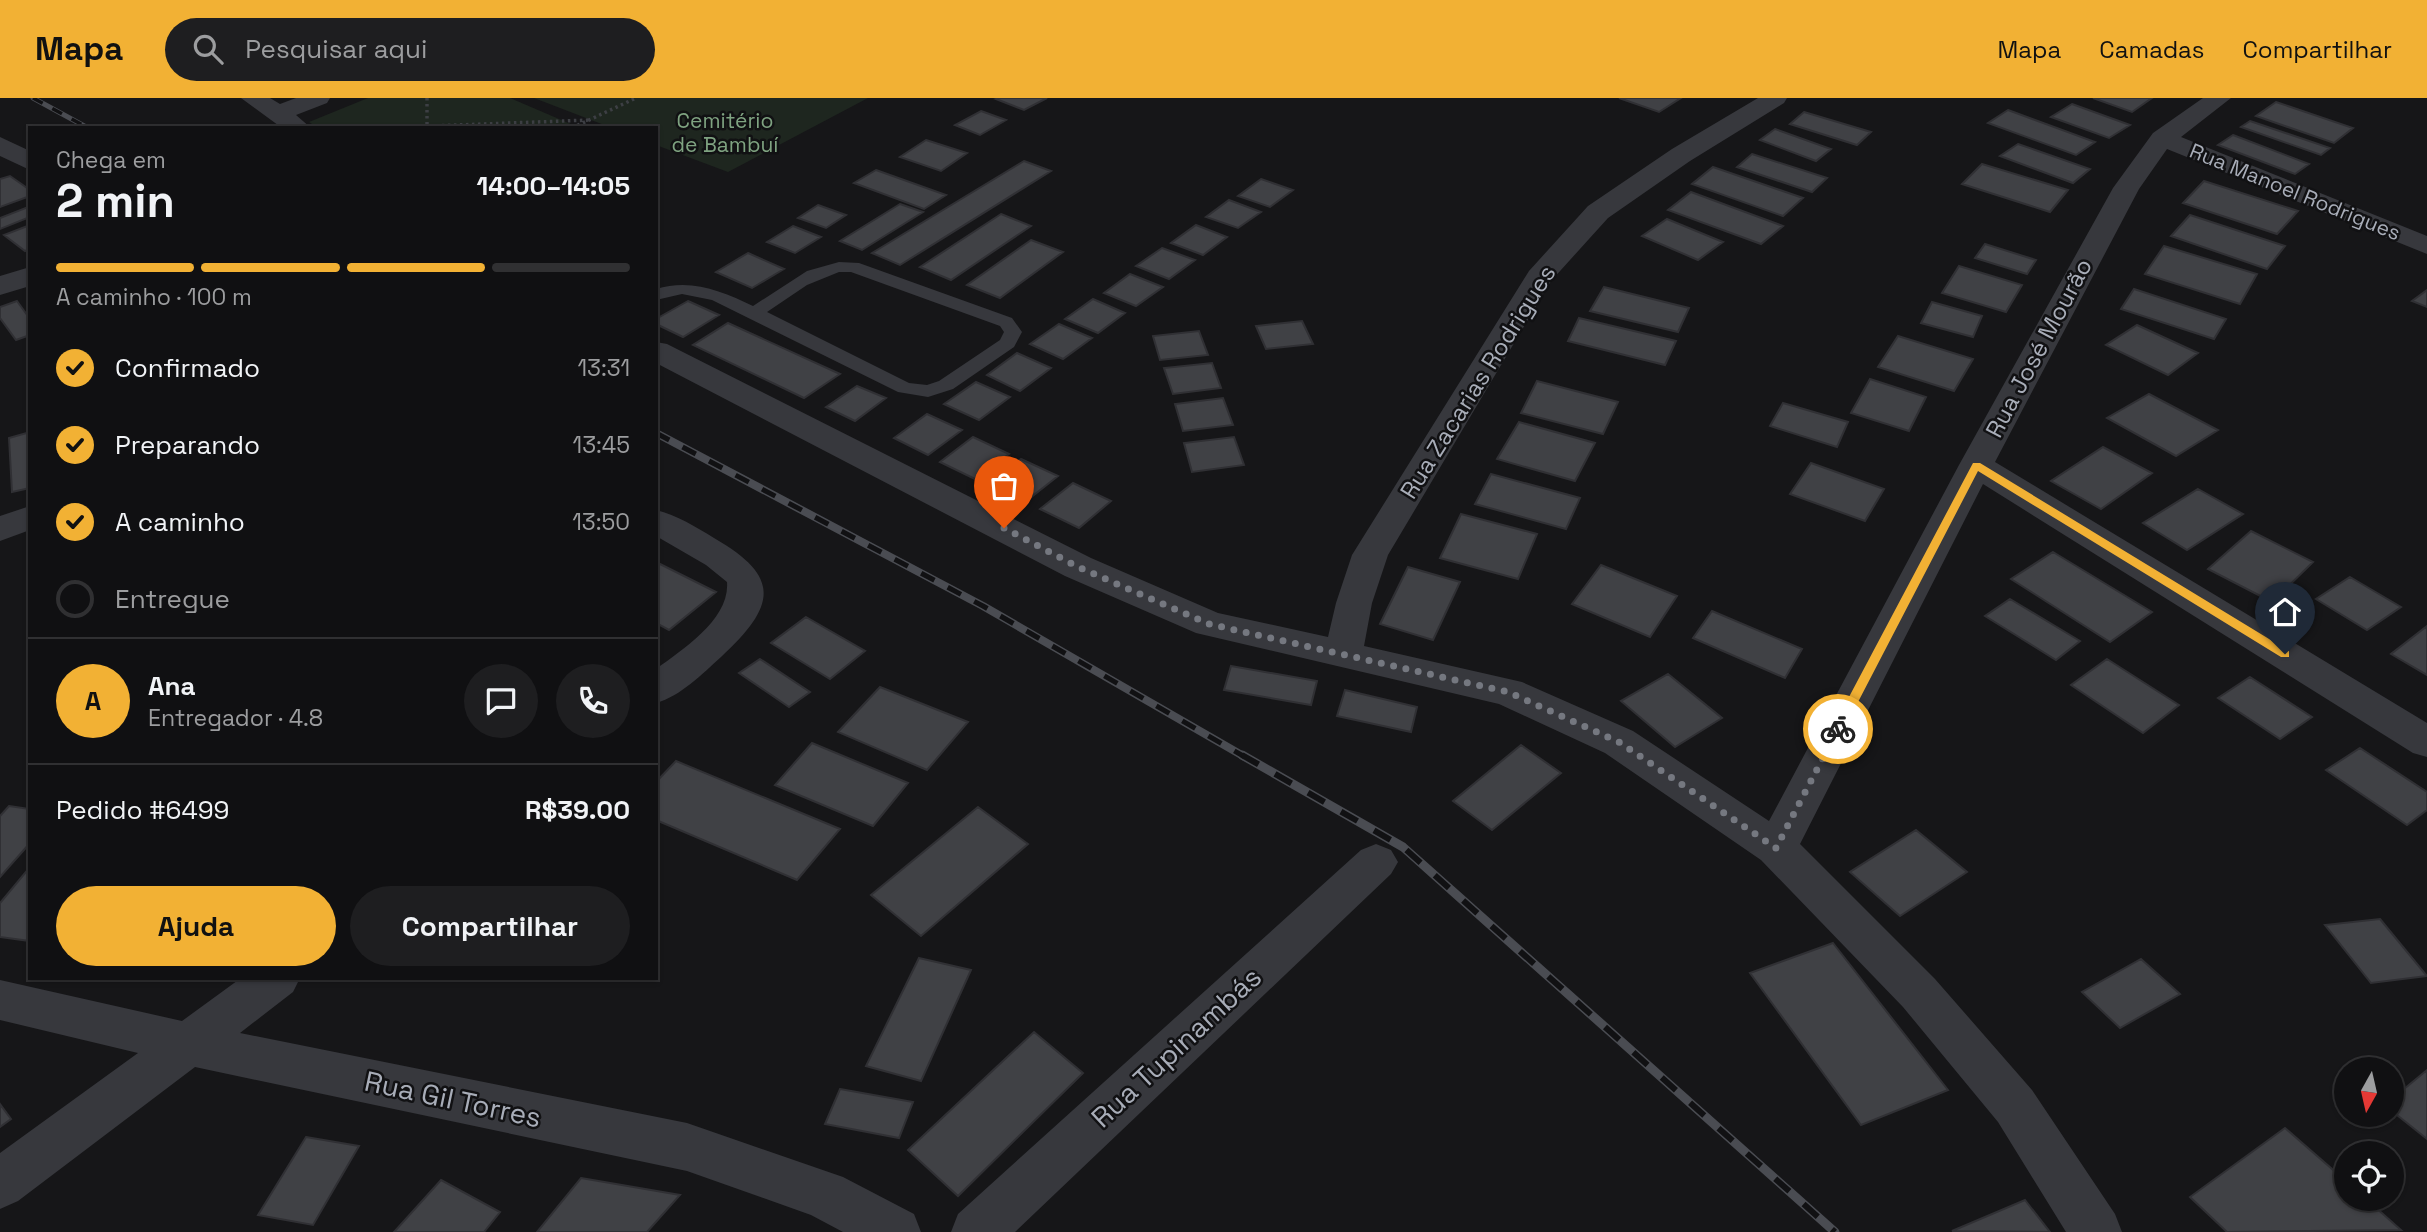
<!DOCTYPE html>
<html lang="pt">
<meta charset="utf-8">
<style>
:root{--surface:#101012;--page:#1e1e20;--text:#f1f3f6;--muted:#9c9d9f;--line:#303032;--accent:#f2b134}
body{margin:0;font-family:"Space Grotesk",sans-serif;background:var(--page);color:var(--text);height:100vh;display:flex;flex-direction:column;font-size:26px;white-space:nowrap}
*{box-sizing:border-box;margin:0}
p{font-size:23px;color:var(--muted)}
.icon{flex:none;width:38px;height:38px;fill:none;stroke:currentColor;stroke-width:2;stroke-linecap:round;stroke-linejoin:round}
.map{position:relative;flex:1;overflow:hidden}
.panel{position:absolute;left:28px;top:28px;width:630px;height:854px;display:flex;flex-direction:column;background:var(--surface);border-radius:0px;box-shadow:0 2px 5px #0004,0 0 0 2px var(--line)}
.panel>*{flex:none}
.needle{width:46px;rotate:188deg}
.tools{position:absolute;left:2334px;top:959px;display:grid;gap:14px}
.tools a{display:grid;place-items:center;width:70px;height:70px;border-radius:50%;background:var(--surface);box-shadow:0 2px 5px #0004,0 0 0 2px var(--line);font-size:35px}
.pin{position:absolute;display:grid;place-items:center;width:60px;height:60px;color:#fff;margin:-72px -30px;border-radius:50% 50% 50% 0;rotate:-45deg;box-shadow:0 0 7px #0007}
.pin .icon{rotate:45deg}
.courier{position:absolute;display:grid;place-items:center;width:70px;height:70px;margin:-35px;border:5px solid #f2b134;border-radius:50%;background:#fff;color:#222;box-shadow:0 2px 9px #0007}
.summary em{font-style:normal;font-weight:600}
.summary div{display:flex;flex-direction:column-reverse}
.summary{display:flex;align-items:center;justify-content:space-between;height:119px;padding:0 28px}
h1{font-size:46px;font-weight:600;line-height:52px}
.bar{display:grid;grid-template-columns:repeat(4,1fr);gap:10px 7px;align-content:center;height:84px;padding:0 28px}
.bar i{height:9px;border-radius:5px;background:var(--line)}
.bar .current{background:var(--accent)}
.bar p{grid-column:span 4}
.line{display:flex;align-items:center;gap:18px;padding:0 28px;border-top:2px solid var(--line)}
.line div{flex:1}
.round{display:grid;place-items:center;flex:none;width:74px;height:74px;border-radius:37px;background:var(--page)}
ol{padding:0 28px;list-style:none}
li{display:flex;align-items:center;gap:21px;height:77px}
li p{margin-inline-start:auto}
li .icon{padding:7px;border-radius:50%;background:var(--accent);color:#111;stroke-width:4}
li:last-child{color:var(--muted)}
li i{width:38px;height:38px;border:4px solid var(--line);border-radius:50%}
.primary-button{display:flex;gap:14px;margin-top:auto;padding:14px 28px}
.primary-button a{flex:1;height:80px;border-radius:42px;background:var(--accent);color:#111;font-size:28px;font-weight:600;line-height:80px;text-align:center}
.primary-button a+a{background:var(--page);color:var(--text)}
header{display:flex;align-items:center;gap:42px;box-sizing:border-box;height:98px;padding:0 35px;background:var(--accent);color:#111}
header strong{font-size:33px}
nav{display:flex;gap:38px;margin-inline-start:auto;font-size:24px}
.search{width:490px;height:63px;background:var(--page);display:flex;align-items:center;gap:18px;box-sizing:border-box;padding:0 24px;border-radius:38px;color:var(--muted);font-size:26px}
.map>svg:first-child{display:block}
.green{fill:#1e261f}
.building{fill:#404145;stroke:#303034;stroke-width:2}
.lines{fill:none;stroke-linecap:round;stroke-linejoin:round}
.path{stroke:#3d3f44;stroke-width:3.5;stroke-dasharray:2.5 3.5;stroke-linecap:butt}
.lane{fill:#37383d;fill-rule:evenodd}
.street{fill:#37383d;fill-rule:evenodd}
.rail-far2-casing{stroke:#4a4c52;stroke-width:5}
.rail-far1-casing{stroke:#4a4c52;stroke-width:8}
.rail-casing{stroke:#4a4c52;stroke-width:9}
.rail-far2{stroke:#111113;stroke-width:3.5;stroke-dasharray:11;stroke-linecap:butt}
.rail-far1{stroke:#111113;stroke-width:5;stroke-dasharray:15;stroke-linecap:butt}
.rail{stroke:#111113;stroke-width:6;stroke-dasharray:19;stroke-linecap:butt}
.route{fill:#f2b134}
.done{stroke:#757880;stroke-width:7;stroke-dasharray:0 12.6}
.labels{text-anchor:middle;stroke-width:5;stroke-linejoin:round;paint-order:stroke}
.far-park-label{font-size:21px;fill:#7fa381;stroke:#111113}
.far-street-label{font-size:21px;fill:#a8adb8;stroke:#111113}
.street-label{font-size:24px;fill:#a8adb8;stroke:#111113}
.near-street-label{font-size:28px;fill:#a8adb8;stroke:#111113}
</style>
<header>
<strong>Mapa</strong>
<div class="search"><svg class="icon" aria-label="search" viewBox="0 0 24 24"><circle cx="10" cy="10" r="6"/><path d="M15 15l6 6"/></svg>Pesquisar aqui</div>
<nav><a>Mapa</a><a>Camadas</a><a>Compartilhar</a></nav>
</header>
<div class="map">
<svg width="2427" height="1134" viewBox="0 0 2427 1134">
<rect width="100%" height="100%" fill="#161618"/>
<path class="green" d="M368 0H510L580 30H318L309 24Z
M534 0H868L728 74 656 47V30H612Z"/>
<path class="building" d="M999 0H1047L1024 12 996 1Z
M1619 0H1681L1659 14Z
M2093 0H2152L2132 14Z
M2276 4 2353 30 2334 45 2256 18Z
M2072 6 2130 27 2109 40 2051 19Z
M2008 12 2095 44 2076 57 1988 25Z
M981 13 1006 22 980 37 955 27Z
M1804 14 1871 34 1857 47 1790 26Z
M2250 23 2330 50 2321 57 2241 29Z
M1775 31 1831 51 1816 63 1760 42Z
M2233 37 2309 66 2295 76 2218 47Z
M926 42 967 55 941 73 900 59Z
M2018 46 2090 71 2073 85 2000 58Z
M1752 56 1827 80 1812 94 1737 69Z
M1024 63 1051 73 900 167 872 155Z
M1982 66 2068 92 2050 114 1962 86Z
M1713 69 1803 100 1783 118 1692 86Z
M876 72 946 97 924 111 854 85Z
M10 78 30 92V98L0 109V81Z
M1261 81 1293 92 1270 109 1238 98Z
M2204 83 2298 113 2277 136 2183 105Z
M1691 94 1783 128 1761 146 1668 112Z
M1229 102 1261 114 1238 130 1206 119Z
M900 106 923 114 862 152 840 143Z
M818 107 846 117 826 130 798 120Z
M28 109 30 119 0 131V120Z
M1001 116 1031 128 951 182 920 169Z
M2190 117 2285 148 2267 171 2171 138Z
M1667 121 1723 144 1698 162 1642 138Z
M30 127V151L25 153 4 137Z
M1196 127 1227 139 1203 157 1171 145Z
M793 128 821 139 795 155 767 144Z
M1031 142 1063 154 1000 200 967 187Z
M1985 146 2036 162 2027 176 1975 160Z
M2164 148 2257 176 2240 206 2145 176Z
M1162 150 1195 162 1169 181 1136 168Z
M748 155 784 171 752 190 716 174Z
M1959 168 2022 187 2006 214 1942 195Z
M1130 176 1163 189 1136 208 1104 195Z
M1604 189 1689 210 1678 234 1590 213Z
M2134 191 2226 221 2214 241 2121 211Z
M2427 192V209L2412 203Z
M1093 201 1125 215 1098 235 1065 221Z
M17 203 30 221V237L16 242 0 220V209Z
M688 203 719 217 683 239 656 226V221Z
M1932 204 1982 218 1973 239 1921 225Z
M1579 220 1676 243 1665 267 1568 243Z
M1302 223 1313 246 1266 251 1256 228Z
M728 225 840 276 804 300 693 247Z
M1059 226 1092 240 1063 261 1030 246Z
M2137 227 2198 255 2168 277 2106 247Z
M1199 233 1208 257 1160 262 1153 238Z
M1898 238 1973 261 1954 293 1878 269Z
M1017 255 1051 270 1020 293 987 277Z
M1212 265 1221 290 1173 296 1164 270Z
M1870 281 1926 299 1909 333 1851 315Z
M1537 283 1618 304 1603 336 1521 315Z
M976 284 1010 299 979 322 944 306Z
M857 288 886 300 855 323 826 309Z
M2149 296 2218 332 2176 358 2107 320Z
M1223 300 1233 327 1183 333 1175 306Z
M1783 305 1848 324 1837 349 1770 328Z
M927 316 962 332 928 357 894 340Z
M1519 324 1595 345 1575 383 1497 361Z
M30 334V390L12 394 9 340Z
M973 339 1009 356 975 381 940 364Z
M1234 339 1244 367 1192 374 1184 345Z
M2103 349 2152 375 2101 411 2051 383Z
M1021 361 1058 378 1025 404 988 386Z
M1811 365 1884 391 1865 423 1790 396Z
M1491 376 1580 400 1566 431 1475 406Z
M1073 385 1111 403 1079 430 1040 411Z
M2198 391 2243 416 2187 452 2143 425Z
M1461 416 1537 436 1518 481 1440 460Z
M2251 433 2313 464 2272 504 2208 471Z
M2053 454 2152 514 2110 544 2011 481Z
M656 464 716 494 669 532 656 525Z
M1601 467 1677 498 1650 539 1572 506Z
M1408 469 1460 484 1433 542 1380 526Z
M2350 479 2401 509 2367 532 2316 501Z
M2010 501 2080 543 2056 562 1985 518Z
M1712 513 1802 551 1785 580 1693 540Z
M806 519 865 553 830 581 771 545Z
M2427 528V577L2391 556Z
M760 561 810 594 789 609 739 575Z
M2107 561 2179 607 2143 635 2071 587Z
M1231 568 1317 583 1311 607 1224 592Z
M1668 576 1722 620 1675 649 1621 603Z
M2250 579 2312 619 2280 641 2218 600Z
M880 589 968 624 927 672 838 634Z
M1345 592 1417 609 1411 634 1337 618Z
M812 645 908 685 873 728 775 687Z
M1521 647 1561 675 1492 732 1453 703Z
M2360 650 2427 694V712L2407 727 2326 672Z
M676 663 840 731 797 782 656 722V684Z
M9 708 30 711V745L0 779V718Z
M978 709 1028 746 921 838 871 797Z
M1916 732 1967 774 1900 818 1850 774Z
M30 769V843L0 839V805Z
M2380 821 2427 878 2371 885 2325 827Z
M1833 845 1948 992 1861 1027 1750 875Z
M919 860 971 872 921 983 866 968Z
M2141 861 2180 896 2120 930 2082 894Z
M1034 934 1083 975 958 1098 908 1052Z
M2427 972V1041L2392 1013V1001Z
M840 991 913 1004 899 1040 825 1026Z
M0 1006 11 1021 0 1029Z
M2285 1030 2347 1084V1101H2366L2401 1132 2227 1134 2190 1099Z
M306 1039 359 1048 313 1127 258 1117Z
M581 1080 680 1097 647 1134H537Z
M441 1082 500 1114 484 1134H394Z
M2025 1102 2050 1134 1952 1133Z"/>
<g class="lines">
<path class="path" d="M427 0V27
M376 30 590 22
M572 30 636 0"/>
<path class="lane" d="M839 164 859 165 1012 220 1022 234 1014 249 953 291 928 299 898 294 712 202 682 196 656 202V191C691 180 722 193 753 208L807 173ZM839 174H851L1000 228 1004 234 1000 242 939 283 927 287 909 285 767 214 807 187Z"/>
<path class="street" d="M241 0H270L280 6 296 0H330L327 5 296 17 311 30H282Z
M1758 0H1787L1784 5 1690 63 1608 120 1551 183 1388 457 1372 505 1364 548 1522 584 1633 633 1769 723 1959 367 2113 90 2153 35 2203 0H2231L2181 39 2427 138V156L2167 51 2139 91 1995 364 2427 625V659L2413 655 1983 386 1800 746 1935 881 2032 992 2115 1116 2122 1134H2066L1998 1024 1903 909 1761 762 1605 655 1499 606 1196 535 1065 478 656 265V244L667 246 1091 460 1218 515 1328 539 1336 505 1352 457 1529 173 1588 108 1672 51Z
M0 39 30 53V72L0 58Z
M30 169V188L0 197V178Z
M30 408V432L0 443V418Z
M656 412C677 417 696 429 714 440 782 479 776 508 721 559 702 576 681 598 656 605V571C683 551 730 521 727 484L706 467 656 438Z
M1376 746 1391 752 1398 764 1391 776 1015 1134H951L958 1116 1361 752Z
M241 880H300L293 894 240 935 687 1025 843 1079 914 1116 921 1134H843L811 1117 687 1073 195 969 18 1103 0 1111V1055L138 955 0 922V882L182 923Z"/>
<g class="rail-far2-casing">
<path id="rail-far2" d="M33 0 88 30"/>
</g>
<g class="rail-far1-casing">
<path id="rail-far1" d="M656 335 983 508 1245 659"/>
</g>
<g class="rail-casing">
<path id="rail" d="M1242 657 1403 749 1835 1134"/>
</g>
<use href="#rail-far2" class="rail-far2"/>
<use href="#rail-far1" class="rail-far1"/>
<use href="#rail" class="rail"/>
</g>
<path class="route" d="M1973 365H1980L2289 553V559H2281L1978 373 1844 631 1838 636 1833 634 1832 631Z"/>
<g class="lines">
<path class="done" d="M1004 430 1078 469 1209 526 1508 594 1619 644 1776 750 1838 631"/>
</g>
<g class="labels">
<g class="far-park-label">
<text x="725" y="30">Cemitério<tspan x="725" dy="24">de Bambuí</tspan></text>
</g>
<g class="far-street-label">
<text transform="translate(2295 94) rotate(22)" y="7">Rua Manoel Rodrigues</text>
</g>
<g class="street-label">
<text transform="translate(2039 250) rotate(-62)" y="8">Rua José Mourão</text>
<text transform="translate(1478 284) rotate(-58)" y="8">Rua Zacarias Rodrigues</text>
</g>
<g class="near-street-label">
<text transform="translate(1176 949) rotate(-43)" y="10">Rua Tupinambás</text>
<text transform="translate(453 1001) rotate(12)" y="10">Rua Gil Torres</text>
</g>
</g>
</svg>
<div class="tools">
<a><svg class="needle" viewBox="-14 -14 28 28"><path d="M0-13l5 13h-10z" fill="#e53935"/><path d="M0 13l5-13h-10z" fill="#9c9d9f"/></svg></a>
<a><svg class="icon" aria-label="locate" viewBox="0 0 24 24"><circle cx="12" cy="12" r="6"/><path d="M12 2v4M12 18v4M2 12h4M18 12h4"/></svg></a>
</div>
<div class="pin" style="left:1004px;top:430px;background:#ea580c"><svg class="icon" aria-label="bag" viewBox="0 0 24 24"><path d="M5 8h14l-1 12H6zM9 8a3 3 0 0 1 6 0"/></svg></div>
<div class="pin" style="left:2285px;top:556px;background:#1f2937"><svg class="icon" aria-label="home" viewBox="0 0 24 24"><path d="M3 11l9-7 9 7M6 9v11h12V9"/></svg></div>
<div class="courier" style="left:1838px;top:631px"><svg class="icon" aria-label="bike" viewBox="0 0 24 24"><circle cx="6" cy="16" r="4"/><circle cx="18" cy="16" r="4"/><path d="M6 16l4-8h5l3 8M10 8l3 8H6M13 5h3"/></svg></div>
<section class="panel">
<div class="summary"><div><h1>2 min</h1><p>Chega em</p></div><em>14:00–14:05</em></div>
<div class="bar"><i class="current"></i><i class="current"></i><i class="current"></i><i></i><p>A caminho · 100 m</p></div>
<ol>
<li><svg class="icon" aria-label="check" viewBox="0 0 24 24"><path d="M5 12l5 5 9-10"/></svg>Confirmado<p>13:31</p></li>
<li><svg class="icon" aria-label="check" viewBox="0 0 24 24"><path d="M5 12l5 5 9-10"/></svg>Preparando<p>13:45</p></li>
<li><svg class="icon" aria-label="check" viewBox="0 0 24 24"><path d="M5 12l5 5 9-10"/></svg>A caminho<p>13:50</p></li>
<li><i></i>Entregue</li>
</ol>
<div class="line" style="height:126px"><b class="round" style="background:var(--accent);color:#111">A</b><div><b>Ana</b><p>Entregador · 4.8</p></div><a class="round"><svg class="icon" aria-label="chat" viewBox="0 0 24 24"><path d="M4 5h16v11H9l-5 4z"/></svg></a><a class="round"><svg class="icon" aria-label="phone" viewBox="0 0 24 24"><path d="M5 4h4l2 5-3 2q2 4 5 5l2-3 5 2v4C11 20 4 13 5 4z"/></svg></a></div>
<div class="line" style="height:91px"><div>Pedido #6499</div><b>R$39.00</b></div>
<div class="primary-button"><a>Ajuda</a><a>Compartilhar</a></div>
</section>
</div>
